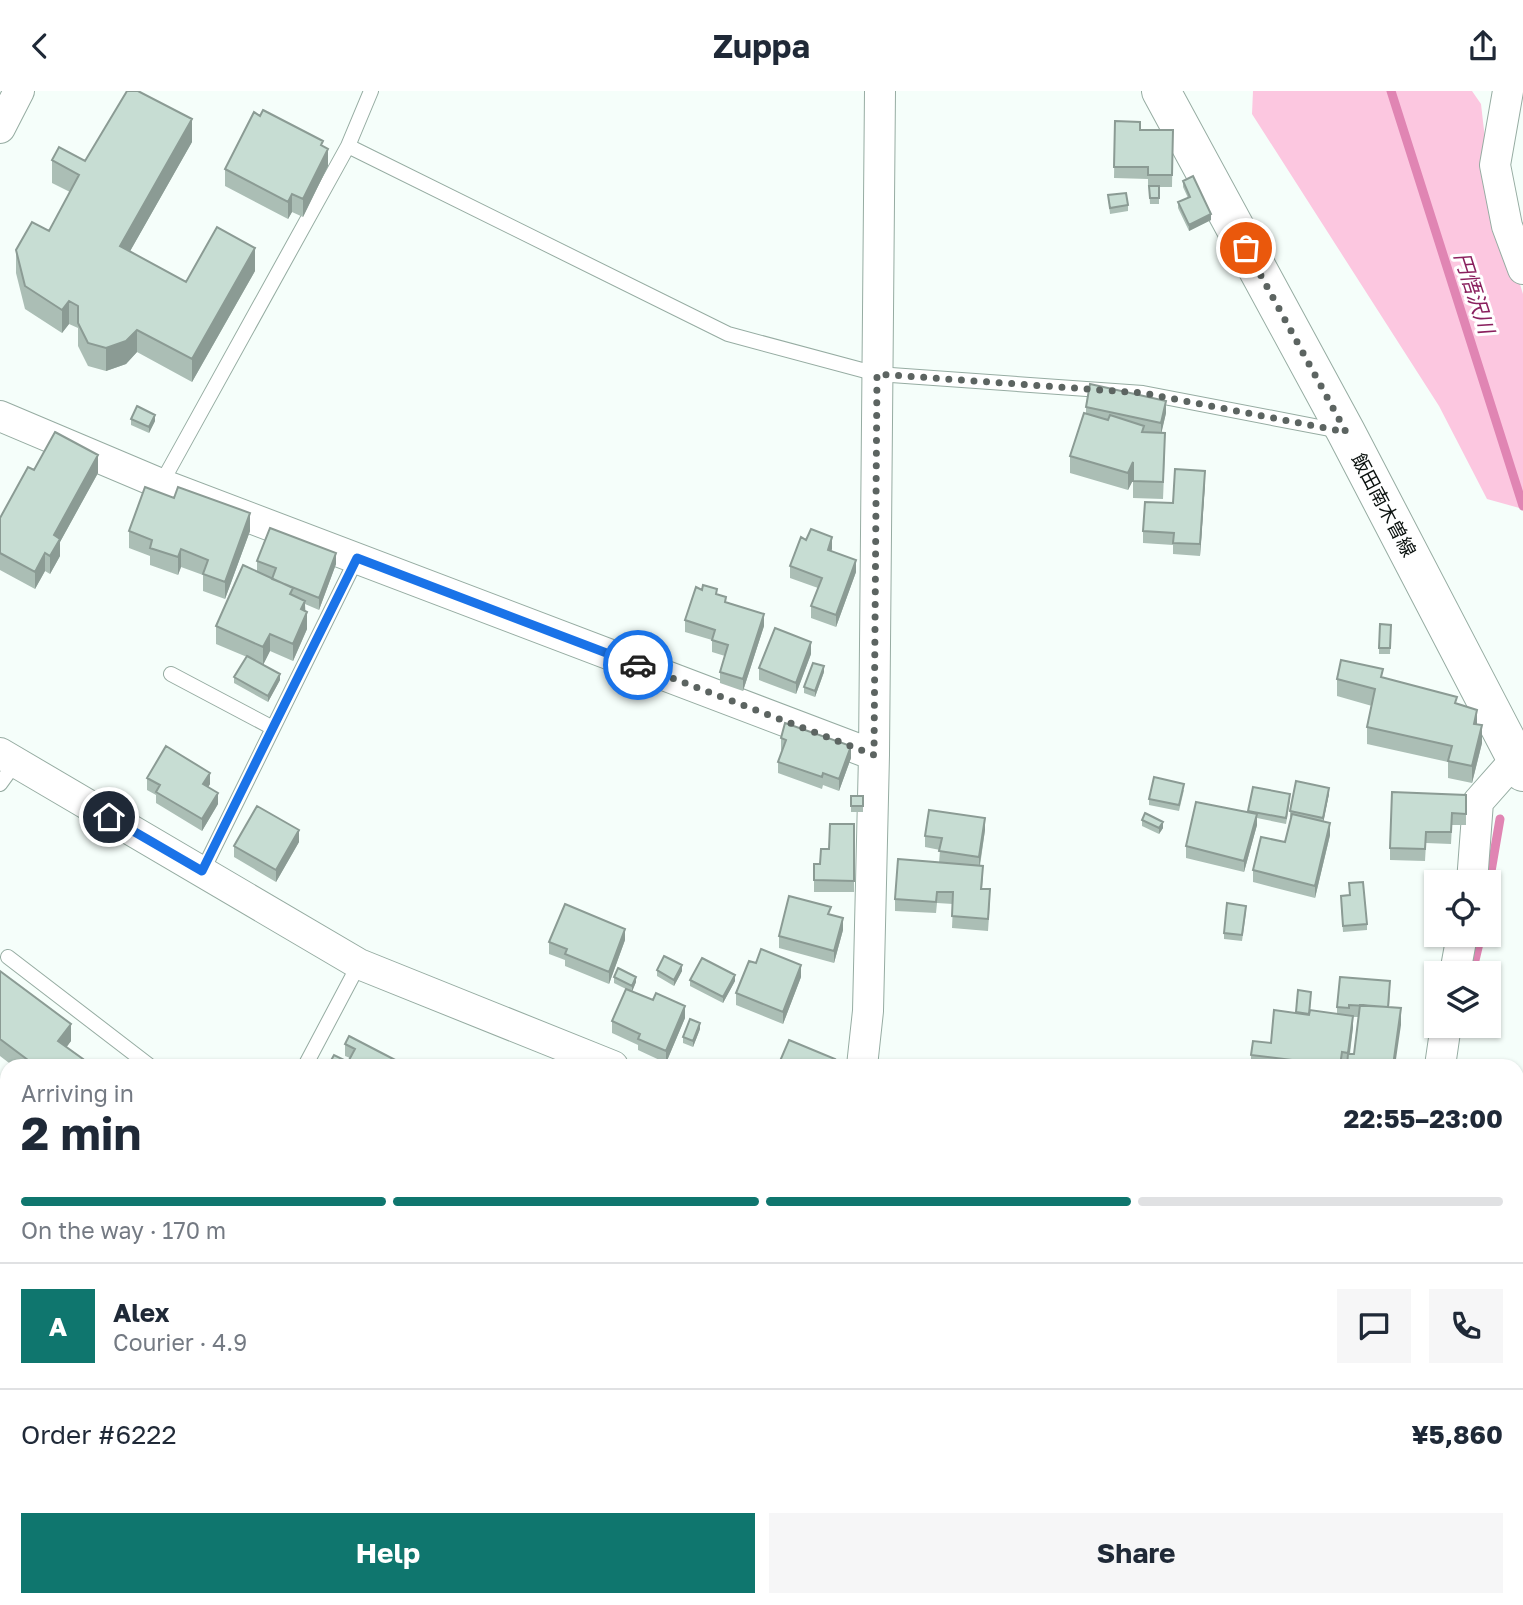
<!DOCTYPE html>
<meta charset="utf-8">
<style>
:root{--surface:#fff;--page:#f6f6f7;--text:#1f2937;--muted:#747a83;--line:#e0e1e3;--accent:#0f766e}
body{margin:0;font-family:"Golos Text","Noto Sans JP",sans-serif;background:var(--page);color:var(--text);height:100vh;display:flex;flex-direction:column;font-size:26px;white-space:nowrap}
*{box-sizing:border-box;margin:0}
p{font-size:23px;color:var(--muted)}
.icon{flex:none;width:38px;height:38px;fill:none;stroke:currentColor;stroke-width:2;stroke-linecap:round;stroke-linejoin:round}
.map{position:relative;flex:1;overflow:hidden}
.drawer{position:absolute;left:0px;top:968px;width:1524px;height:548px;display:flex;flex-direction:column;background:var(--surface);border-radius:21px 21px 0 0;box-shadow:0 2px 5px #0004}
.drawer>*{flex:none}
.tools{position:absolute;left:1424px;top:779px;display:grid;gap:14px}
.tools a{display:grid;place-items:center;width:77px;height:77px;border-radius:0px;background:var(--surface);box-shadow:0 2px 5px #0004;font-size:35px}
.pin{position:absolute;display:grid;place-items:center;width:60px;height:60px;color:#fff;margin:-30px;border:4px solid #fff;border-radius:50%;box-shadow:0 2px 7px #0007}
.courier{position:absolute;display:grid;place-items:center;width:70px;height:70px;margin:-35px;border:5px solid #1a73e8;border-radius:50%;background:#fff;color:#222;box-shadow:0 2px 9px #0007}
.head em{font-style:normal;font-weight:700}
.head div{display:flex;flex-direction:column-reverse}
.head{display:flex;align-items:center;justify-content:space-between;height:119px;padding:0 21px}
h1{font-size:46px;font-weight:700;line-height:52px}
.bar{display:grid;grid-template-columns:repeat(4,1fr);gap:10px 7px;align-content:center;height:84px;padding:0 21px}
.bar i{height:9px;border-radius:5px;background:var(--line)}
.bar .active{background:var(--accent)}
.bar p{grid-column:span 4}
.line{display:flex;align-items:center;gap:18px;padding:0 21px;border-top:2px solid var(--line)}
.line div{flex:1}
.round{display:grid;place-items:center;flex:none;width:74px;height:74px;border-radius:0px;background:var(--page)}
.button{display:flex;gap:14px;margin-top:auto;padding:14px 21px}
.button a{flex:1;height:80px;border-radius:0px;background:var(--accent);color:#fff;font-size:28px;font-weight:700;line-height:80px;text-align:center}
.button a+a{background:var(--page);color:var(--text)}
header{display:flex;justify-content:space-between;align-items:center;height:91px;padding:0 21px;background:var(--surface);font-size:32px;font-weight:700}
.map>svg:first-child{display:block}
.green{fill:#fcc7e0}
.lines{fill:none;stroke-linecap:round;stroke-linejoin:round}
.stream{stroke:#e085b3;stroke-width:9}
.lane-casing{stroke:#96aca2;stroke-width:16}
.street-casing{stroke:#96aca2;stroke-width:32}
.primary-casing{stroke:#96aca2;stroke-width:40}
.lane{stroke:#fff;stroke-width:14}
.street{stroke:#fff;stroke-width:30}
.primary{stroke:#fff;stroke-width:38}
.wall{fill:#abbeb5;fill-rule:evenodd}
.shaded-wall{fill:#8b9b94}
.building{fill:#c7ddd3;stroke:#8b9b94;stroke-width:2}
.done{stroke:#5c6461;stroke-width:7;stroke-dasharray:0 12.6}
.route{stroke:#1a73e8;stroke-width:9}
.labels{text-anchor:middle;stroke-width:6;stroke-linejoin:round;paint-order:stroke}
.street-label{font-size:19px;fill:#0a110e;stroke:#fff}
.water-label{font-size:21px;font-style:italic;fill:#8a205e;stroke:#fff}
</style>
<header><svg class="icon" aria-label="back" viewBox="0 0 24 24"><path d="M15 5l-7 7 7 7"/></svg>Zuppa<svg class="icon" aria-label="share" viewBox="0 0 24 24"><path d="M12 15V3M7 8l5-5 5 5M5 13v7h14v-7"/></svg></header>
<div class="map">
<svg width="1523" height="1514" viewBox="0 0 1523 1514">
<rect width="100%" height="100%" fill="#f5fefa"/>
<path class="green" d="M1253 0H1472L1481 13 1491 100 1523 203V418L1487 408 1439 315 1252 23Z
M0 1024 7 1030V1242L0 1256Z
M0 1297 7 1303V1508H292L301 1514H0Z"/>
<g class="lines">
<path class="stream" d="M1391 0 1523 415
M1489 792 1500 728
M1472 882 1481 844
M1517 1136 1523 1150"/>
<g class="lane-casing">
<path id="lane" d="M348 55 728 243 877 283 1143 302 1340 340
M161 393 348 55 371 0
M171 583 273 637
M0 693 16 671
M202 781 357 467
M8 866 150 975
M305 975 359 873"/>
</g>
<g class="street-casing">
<path id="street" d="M1508 0 1495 74 1507 135 1523 178
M0 37 19 0
M0 325 161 393 874 664
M0 662 359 873 613 975
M1472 791 1478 711 1516 668
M1455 882 1462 844
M862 975 868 920 874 664 880 0
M1440 975 1446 934
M747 1514 748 1508
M1510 1514V1508"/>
</g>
<g class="primary-casing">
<path id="primary" d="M1161 0 1346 341 1523 681"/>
</g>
<use href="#lane" class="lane"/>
<use href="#street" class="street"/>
<use href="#primary" class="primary"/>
</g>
<path class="wall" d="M1115 30 1140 39H1173L1172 96H1159V113H1150L1149 95H1148V88L1114 87Z
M192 51 130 160 186 191 255 180 192 291 137 261 126 273 106 280 88 275 78 255V237L69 233 62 242 25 218 16 182V159L49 140 70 101 52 92V69L85 70Z
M323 56 328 75 303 126 292 121 288 128 225 95V78Z
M1183 90 1211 129 1189 140 1178 117V111L1188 107 1183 96Z
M1108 104 1128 114V120L1110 123Z
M1086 316 1166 322 1161 342 1165 359 1163 408 1133 407V389L1128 399 1070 382V365L1086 323Z
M131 328 155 330 149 342 131 334Z
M34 379 98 382 60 451V465L50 483 45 480 35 498 0 479V427Z
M1205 392 1200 465 1173 463V454L1143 452V440L1173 412Z
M129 440H250L225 508 203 500V484L181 476 178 484 150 474V465L129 457Z
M832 458 831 460 856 481 836 536 811 527V515L818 497 790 487V475Z
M257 470 336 473 319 519 305 513 307 538 293 570 270 560 263 574 280 589 268 611 234 592V586L247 566 216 553V535L257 481Z
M717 503 726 511 764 535 743 600 720 592V581L725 565 712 561V549L685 541V529Z
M1391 534 1390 563H1379V557Z
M811 563 796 603 759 589V577Z
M824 581 815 606 804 602V596Z
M1383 587 1457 613 1477 633 1482 652 1472 692 1448 687V671L1367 653V636L1372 615 1337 605V588Z
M781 647 851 667 839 700 823 694 822 698 778 682V671L783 660 781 659Z
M147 687 210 693 208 696 218 713 202 740 156 712V704L147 699Z
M1253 696 1290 709 1286 733 1257 727V734L1244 781 1186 767V755L1248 721Z
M1184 699 1179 720 1149 714V708Z
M1329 703 1323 730 1330 744 1315 807 1253 791V779L1285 751 1292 726H1290V720Z
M1466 704V734H1452L1451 753 1426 752 1425 770 1390 769V757Z
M851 705H863V721H851Z
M1142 729 1163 737 1159 743 1142 735Z
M854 733V801H814V773H820Z
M985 739 980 775 983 787 982 798 990 810 988 840 952 837 953 813 937 812 936 822 895 820V808L939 772 940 759 925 756V745Z
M299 751 276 791 234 766V755Z
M1349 804 1367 833V839L1343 841 1341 811Z
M1246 821 1242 850 1224 848V842Z
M843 839 834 872 779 857V845Z
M625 849 609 893 565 875V869L549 863V851Z
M657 879 682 880 674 895 657 885Z
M0 880 71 950 66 956 83 975H13L0 965Z
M614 886 636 891 632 900 685 927 666 972 638 959V954L612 942V930L626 898 614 892Z
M801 886 783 933 736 914V902Z
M690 889 735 890 723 912 690 895Z
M1390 902 1389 916 1401 934 1347 974 1342 973V975H1251V964L1271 952 1296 922 1311 906 1310 919 1337 923V916ZM1353 926H1359L1354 963H1350L1353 936Z
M700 938 693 956 683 952V946Z
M345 953 403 975 348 971 350 967 345 965Z"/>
<path class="shaded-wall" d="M192 28V51L120 178V155Z
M328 58V75L303 126V108Z
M292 103V121L288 128V111Z
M1211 123V129L1189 140V134Z
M255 157V180L192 291V268Z
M69 210V233L62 242V219Z
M137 239V261L126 273 106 280V257Z
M1166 310V322L1161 344V332Z
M155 324V330L149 342V336Z
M98 364V382L60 451V465L50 483V465L54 444Z
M1133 371V389L1128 399V382Z
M1205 380V392L1200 465V453Z
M250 422V440L225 508V491Z
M832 446V458L828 470V459Z
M181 458V476L178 484V466Z
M45 462V480L35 498V481Z
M336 462V473L319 519V507Z
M856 469V481L836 536V524Z
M305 510V527L307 521V538L293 570V553L301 518Z
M764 523V535L743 600V588Z
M270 543V560L263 574V556Z
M811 551V563L796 603V592Z
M824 575V581L815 606V600Z
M280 583V589L268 611V605Z
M1477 619V636L1474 633Z
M1482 634V652L1472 692V675Z
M851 655V667L839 700V688Z
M210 682V693L203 705V693Z
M1329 697V703L1323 733V727Z
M218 702V713L202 740V728Z
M1257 723V734L1244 781V770Z
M985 727V739L979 778V766Z
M1163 731V737L1159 743V737Z
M1330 732V744L1315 807V795Z
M299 739V751L276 791V779Z
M843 827V839L834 872V860Z
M625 838V849L609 893V881Z
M682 874V880L674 895V889Z
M801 874V886L783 933V921Z
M735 884V890L723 912V906Z
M636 886V891L632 901V895Z
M685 915V927L666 972V960Z
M1401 917V934L1395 975H1393Z
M1353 925V936L1348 974V962Z
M700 932V938L693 956V950Z
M71 933V950L58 968V950Z"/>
<path class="building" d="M127 0H138L192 28 120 155 186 191 217 136 255 157 192 268 137 239 126 250 106 257 88 252 78 232V215L69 210 62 219 25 195 16 159 32 131 49 140 79 84 52 69 59 56 85 70Z
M263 19 323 50 321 54 328 58 303 108 292 103 288 111 225 78 254 21 260 25Z
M1115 30 1140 31V39H1173L1172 84H1148V76H1114Z
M1193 85 1211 123 1189 134 1178 111 1190 106 1183 90Z
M1149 95H1159V107H1150Z
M1126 102 1128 114 1110 117 1108 104Z
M1090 293 1166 310 1161 332 1086 316Z
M137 315 155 324 149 336 131 328Z
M1084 322 1108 329 1110 324 1144 335 1142 341 1165 342 1163 391 1133 390V371L1128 382 1070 365Z
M55 341 98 364 54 444 60 448 50 465 45 462 35 481 0 462V427L28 376 34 379Z
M1175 378 1205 380 1200 453 1173 452 1174 442 1143 440 1145 411 1173 412Z
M145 396 174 407 178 396 250 422 225 491 203 483 208 469 181 458 178 466 150 457 152 449 129 440Z
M270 437 336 462 319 507 272 488 276 477 257 470Z
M811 438 832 446 828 459 856 469 836 524 811 515 822 487 790 475 801 446 806 449Z
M243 474 293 497 290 503 305 510 301 518 307 521 293 553 270 543 263 556 216 535Z
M703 494 717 498 716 503 726 506 725 511 764 523 743 588 720 581 728 554 712 549 715 539 685 529 696 496 702 499Z
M1380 533 1391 534 1390 557H1379Z
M775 537 811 551 796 592 759 577Z
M247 565 280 583 268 605 234 586Z
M1341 569 1383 578 1381 586 1457 606 1455 612 1477 619 1474 633 1482 634 1472 675 1448 670 1452 655 1367 636 1375 598 1337 588Z
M813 572 824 575 815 600 804 596Z
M785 632 851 655 839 688 823 682 822 686 778 671 786 649 781 647Z
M166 655 210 682 203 693 218 702 202 728 156 701 160 694 147 687Z
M1154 686 1184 693 1179 714 1149 708Z
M1296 690 1329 697 1323 727 1290 720Z
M1253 696 1290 703 1286 727 1248 720Z
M1392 701 1466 704V723L1452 722 1451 741H1426L1425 758 1390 757Z
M851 705H863V715H851Z
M1196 711 1257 723 1244 770 1186 755Z
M257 715 299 739 276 779 234 755Z
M929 719 985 727 979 766 939 760 942 747 925 745Z
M1145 722 1163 731 1159 737 1142 729Z
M1292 723 1330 732 1315 795 1253 779 1261 746 1285 751Z
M830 733H854V790L814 789V773H820L821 758H829Z
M898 768 983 775 981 798H990L988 828 952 825 953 801H937L936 811 895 808Z
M1363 791 1367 833 1343 835 1341 805 1350 804 1349 792Z
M789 805 831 816 828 823 843 827 834 860 779 845Z
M1227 812 1246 815 1242 844 1224 842Z
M565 813 625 838 609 881 565 863 567 858 549 851Z
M761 858 801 874 783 921 736 902 749 870 756 872Z
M664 865 682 874 674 889 657 879Z
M702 867 735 884 723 906 690 889Z
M618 877 636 886 632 895 614 886Z
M0 880 71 933 58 950 83 968 78 975H36L0 948Z
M1340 886 1390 890 1388 916 1349 914V917L1337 916Z
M626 898 653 909 656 902 685 915 666 960 638 948 640 943 612 930Z
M1298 899 1311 901 1309 923 1296 921Z
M1360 914 1401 917 1393 975H1347L1348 963H1354Z
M1274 919 1309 924 1310 919 1353 925 1348 962 1342 961 1340 975 1251 964 1253 950 1271 952Z
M690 928 700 932 693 950 683 946Z
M349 945 403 973 402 975H328L334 964 348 971 355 958 345 953Z
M789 949 835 968 832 975H783L784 972 780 970Z"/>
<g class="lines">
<path class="done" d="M638 574 874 664 877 283 1143 302 1346 341 1246 157"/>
<path class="route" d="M109 726 202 780 357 467 638 574"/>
</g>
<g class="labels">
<g class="street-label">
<text transform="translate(1384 414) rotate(62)" y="7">飯田南木曽線</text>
</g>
<g class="water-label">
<text transform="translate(1474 202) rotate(72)" y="7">円悟沢川</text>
</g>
</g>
</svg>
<div class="tools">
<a><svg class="icon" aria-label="locate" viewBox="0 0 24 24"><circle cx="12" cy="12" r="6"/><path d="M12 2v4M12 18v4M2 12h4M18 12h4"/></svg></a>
<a><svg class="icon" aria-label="layers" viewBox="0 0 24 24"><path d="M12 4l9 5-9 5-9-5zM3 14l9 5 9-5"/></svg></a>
</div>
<div class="pin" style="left:1246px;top:157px;background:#ea580c"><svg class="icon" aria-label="bag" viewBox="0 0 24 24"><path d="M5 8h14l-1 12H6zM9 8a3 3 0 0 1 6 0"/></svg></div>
<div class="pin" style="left:109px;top:726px;background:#1f2937"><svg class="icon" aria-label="home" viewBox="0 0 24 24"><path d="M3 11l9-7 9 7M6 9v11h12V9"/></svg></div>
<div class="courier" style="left:638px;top:574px"><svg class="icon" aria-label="car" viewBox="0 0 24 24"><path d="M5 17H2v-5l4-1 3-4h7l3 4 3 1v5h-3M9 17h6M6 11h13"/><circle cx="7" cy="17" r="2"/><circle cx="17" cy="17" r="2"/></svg></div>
<section class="drawer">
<div class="head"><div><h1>2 min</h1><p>Arriving in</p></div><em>22:55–23:00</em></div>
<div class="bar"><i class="active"></i><i class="active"></i><i class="active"></i><i></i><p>On the way · 170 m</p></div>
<div class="line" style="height:126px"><b class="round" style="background:var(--accent);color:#fff">A</b><div><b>Alex</b><p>Courier · 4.9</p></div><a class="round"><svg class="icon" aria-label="chat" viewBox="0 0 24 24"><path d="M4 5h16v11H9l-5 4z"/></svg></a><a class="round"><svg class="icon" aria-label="phone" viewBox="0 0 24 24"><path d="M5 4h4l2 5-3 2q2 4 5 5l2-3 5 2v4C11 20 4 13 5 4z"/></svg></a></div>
<div class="line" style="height:91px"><div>Order #6222</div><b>¥5,860</b></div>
<div class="button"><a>Help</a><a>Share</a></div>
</section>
</div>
